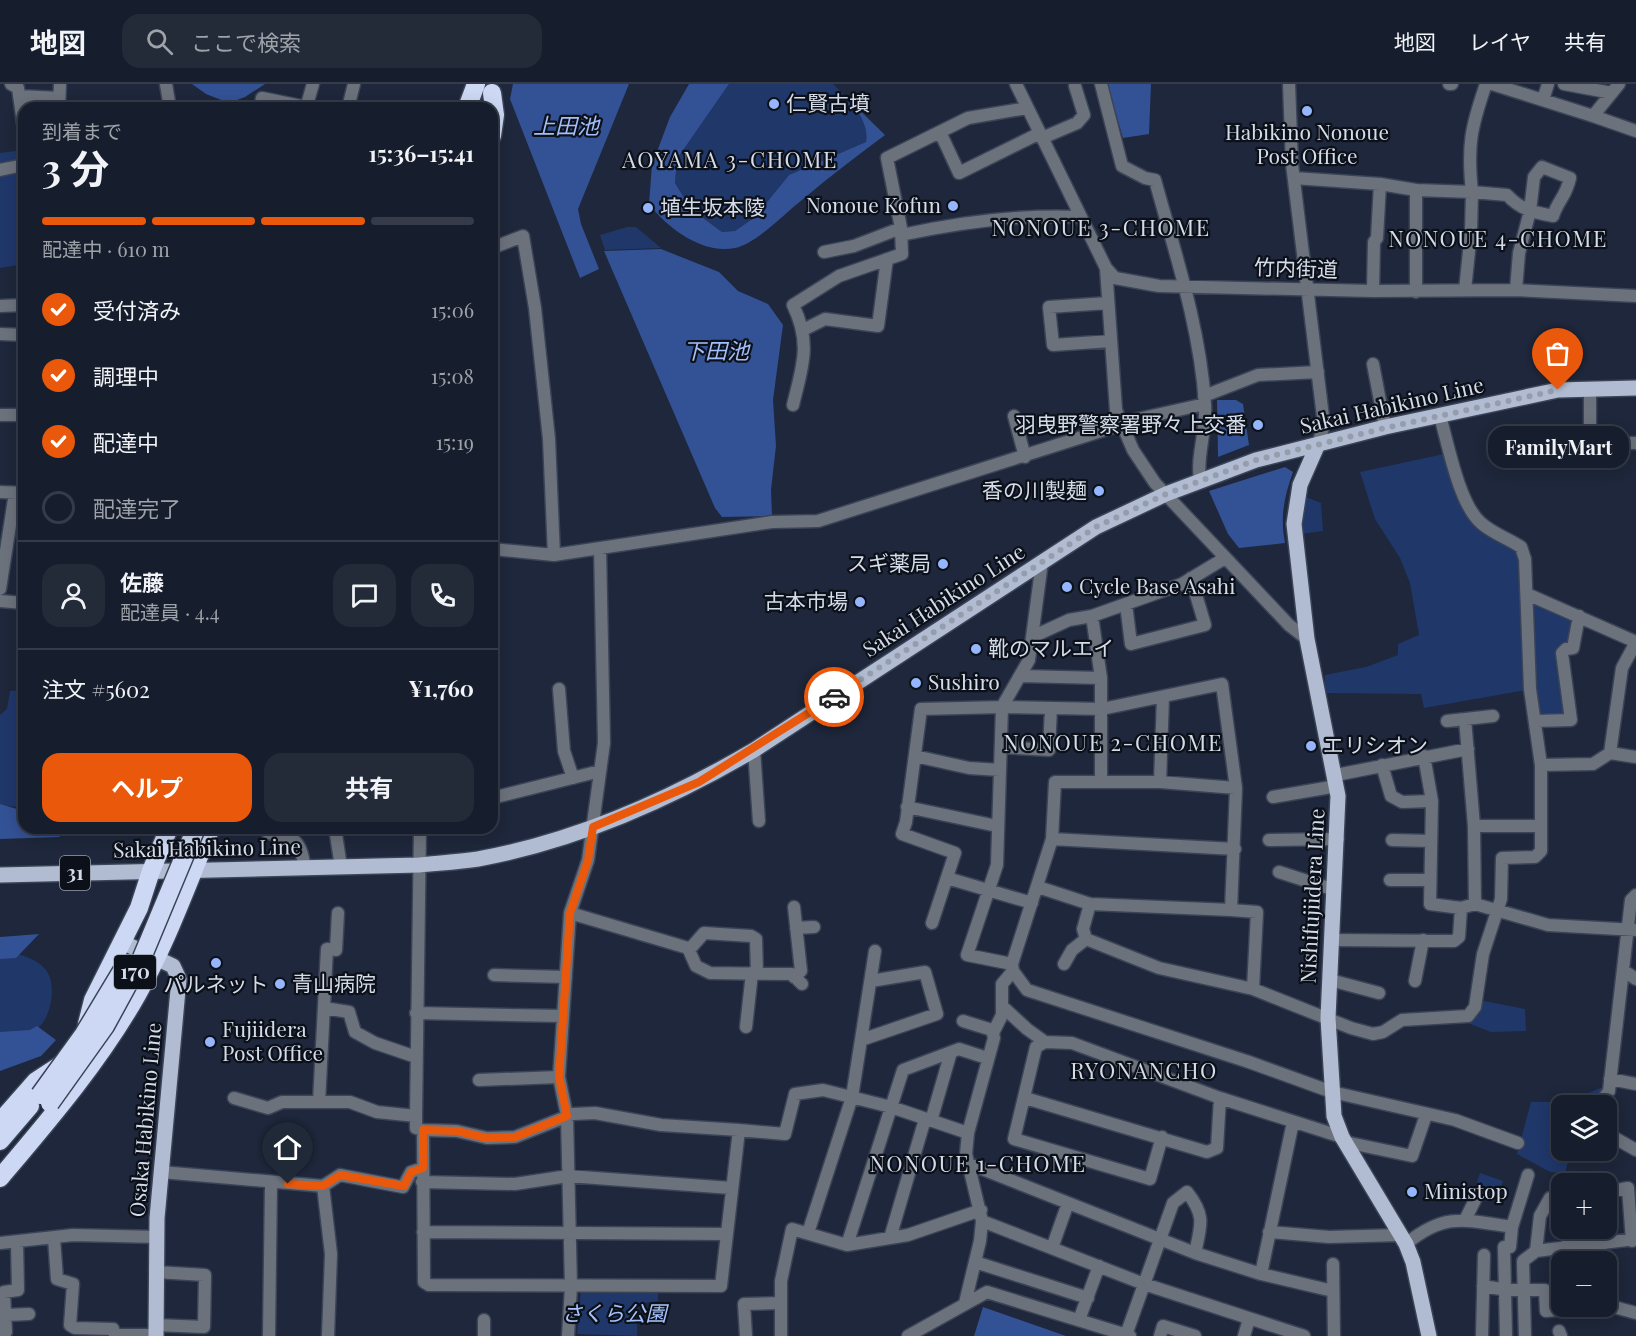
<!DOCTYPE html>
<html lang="ja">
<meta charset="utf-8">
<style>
:root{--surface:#161d2c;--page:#232a38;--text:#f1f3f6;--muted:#9ea2a9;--line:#353b48;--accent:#ea580c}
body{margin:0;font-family:"Playfair Display","Noto Sans JP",serif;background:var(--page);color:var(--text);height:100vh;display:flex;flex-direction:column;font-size:22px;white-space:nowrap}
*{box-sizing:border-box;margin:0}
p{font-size:20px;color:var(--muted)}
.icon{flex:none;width:33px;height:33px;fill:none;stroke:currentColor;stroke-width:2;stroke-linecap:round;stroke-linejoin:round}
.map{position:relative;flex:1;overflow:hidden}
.panel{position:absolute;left:18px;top:18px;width:480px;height:732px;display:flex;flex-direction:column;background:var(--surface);border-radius:18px;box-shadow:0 3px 15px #0003,0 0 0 2px var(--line)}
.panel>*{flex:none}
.tools{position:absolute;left:1551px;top:1011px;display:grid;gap:12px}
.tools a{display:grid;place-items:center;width:66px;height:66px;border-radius:12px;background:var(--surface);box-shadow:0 3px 15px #0003,0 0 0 2px var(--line);font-size:30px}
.pin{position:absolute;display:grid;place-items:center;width:51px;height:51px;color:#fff;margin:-62px -26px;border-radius:50% 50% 50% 0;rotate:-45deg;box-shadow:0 0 6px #0007}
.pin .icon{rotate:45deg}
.courier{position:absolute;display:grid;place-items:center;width:60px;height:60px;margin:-30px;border:4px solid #ea580c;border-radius:50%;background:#fff;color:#222;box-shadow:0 2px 8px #0007}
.bubble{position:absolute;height:42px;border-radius:18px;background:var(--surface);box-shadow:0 3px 15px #0003,0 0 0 2px var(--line);font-size:20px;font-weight:700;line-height:42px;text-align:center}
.headline em{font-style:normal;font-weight:700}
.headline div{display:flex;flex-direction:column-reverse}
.headline{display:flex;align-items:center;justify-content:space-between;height:102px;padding:0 24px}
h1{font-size:39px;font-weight:700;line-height:45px}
.bar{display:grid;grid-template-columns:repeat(4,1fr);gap:9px 6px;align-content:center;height:72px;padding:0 24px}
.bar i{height:8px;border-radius:4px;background:var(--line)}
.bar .active{background:var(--accent)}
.bar p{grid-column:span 4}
.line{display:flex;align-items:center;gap:15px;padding:0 24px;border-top:2px solid var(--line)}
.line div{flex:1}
.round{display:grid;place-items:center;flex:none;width:63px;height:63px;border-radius:18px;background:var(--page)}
ol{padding:0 24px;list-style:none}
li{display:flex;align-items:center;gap:18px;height:66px}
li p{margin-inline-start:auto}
li .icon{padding:6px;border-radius:50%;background:var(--accent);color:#fff;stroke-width:4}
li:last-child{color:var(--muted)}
li i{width:33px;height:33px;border:3px solid var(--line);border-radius:50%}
.primary-button{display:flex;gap:12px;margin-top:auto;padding:12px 24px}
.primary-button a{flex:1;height:69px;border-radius:18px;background:var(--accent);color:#fff;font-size:24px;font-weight:700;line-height:69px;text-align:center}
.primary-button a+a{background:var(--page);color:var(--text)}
header{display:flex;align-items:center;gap:36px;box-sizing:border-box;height:84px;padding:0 30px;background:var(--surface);border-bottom:2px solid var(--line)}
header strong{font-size:28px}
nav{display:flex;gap:33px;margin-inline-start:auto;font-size:21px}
.search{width:420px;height:54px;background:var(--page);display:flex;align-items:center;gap:15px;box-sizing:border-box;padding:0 21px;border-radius:18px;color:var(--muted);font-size:22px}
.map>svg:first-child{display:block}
.green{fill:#20376a}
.water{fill:#335195}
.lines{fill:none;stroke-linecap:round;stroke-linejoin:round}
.minor-casing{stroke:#3b4457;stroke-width:15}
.major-casing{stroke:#3b4457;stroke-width:18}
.highway-casing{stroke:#3b4457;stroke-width:21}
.minor{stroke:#6c727c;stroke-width:12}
.major{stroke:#b1bcd2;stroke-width:15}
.highway{stroke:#cdd9f4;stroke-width:18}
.highway-bridge-casing{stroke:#3b4457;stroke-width:21;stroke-linecap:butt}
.highway-bridge{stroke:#cdd9f4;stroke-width:18}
.done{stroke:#959dac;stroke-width:6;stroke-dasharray:0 10.8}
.route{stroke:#ea580c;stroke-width:8}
.poi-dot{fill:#95b6fd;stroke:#0c1019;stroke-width:2}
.labels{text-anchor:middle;stroke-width:4.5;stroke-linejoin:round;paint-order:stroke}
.shield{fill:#0c1019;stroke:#999fab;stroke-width:1.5}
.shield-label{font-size:20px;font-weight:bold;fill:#d5dce9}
.poi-label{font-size:21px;fill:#d5dce9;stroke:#0c1019;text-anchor:start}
.street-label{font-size:21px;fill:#d5dce9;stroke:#0c1019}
.park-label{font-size:21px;font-style:italic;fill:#a6c2fd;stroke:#0c1019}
.water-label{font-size:22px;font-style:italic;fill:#a3bff9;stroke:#0c1019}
.neighbourhood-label{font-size:22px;letter-spacing:1.5px;fill:#d5dce9;stroke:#0c1019}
</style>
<header>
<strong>地図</strong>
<div class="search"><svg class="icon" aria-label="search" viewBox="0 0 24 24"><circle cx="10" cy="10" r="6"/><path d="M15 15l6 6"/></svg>ここで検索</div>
<nav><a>地図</a><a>レイヤ</a><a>共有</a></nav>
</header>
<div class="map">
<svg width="1636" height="1252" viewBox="0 0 1636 1252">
<rect width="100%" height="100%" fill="#1e273b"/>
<path class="green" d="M729 0H833C848 14 870 36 866 58L789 91 755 133 735 147 722 148 691 125 675 99 677 75Z
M23 66V74L20 78 0 81V69Z
M24 85V180L0 184V89Z
M627 143H636L661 164 605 166 600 151Z
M1444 370C1451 393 1459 427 1477 444 1494 459 1511 452 1520 478L1526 606 1424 624 1421 610 1325 609V591L1366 583 1398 571V560L1419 551 1410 499 1400 474 1375 435 1360 388Z
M1306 413 1321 419 1323 447 1301 450V426Z
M1530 514 1576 534 1570 561 1564 562 1568 633 1539 634 1533 603Z
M24 606V724L0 721V631L7 625 10 607Z
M7 868C20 870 37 875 45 885 57 898 52 930 40 942 32 949 11 952 0 955V869Z
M1479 916 1525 925 1526 947 1491 948 1460 936Z
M1605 1002 1592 1021 1562 1022V1066L1571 1067 1565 1089 1550 1088 1517 1070 1531 1018H1567Z
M1480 1089 1503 1097 1499 1109 1476 1101Z
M581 1206 658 1207V1217L638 1220 637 1252 577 1250Z"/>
<path class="water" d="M192 0H265L245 13 229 19 206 10Z
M513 0H629L578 125 581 140 599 185 580 194 510 15Z
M689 0H729L677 75 675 99 691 125 722 148 735 147 755 133 789 91 866 58C870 36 848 14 833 0L885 51C857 72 829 93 802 116 784 130 757 159 735 164 703 171 666 143 649 120L652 81 670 33Z
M1107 0H1151L1149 50 1123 54Z
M661 165 719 188 738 207 768 220 783 241 773 316 776 362 771 406 772 432 722 433 715 424 604 167Z
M1217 316H1236L1243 320 1249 361 1218 373Z
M1285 383 1293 388C1284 413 1280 433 1285 459L1239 464 1228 450 1209 407Z
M0 720 24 727V744H53L60 753 0 755Z
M39 850 16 874 0 875V853Z
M37 942 56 956 41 972 0 987V948L30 946Z
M983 1223 1066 1252H974Z"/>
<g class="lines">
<g class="minor-casing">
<path id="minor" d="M11 0 18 4 24 46
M166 0 170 24
M1016 0 1106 184 1116 326 1133 366 1155 399 1289 541 1307 555
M1101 0 1122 82 1145 94 1155 96C1175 169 1200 243 1205 320 1207 347 1196 371 1200 397
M1289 0 1292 80 1324 341 1318 360
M1449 0H1452
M1486 0C1471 43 1467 62 1472 108L1507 111C1521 126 1533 128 1553 132 1558 116 1566 113 1570 94L1542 83 1534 93 1530 127 1519 169 1516 206
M1492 0 1593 32
M1564 0 1612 9
M1619 0 1593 32 1636 47
M19 12 59 14
M1543 16 1548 0
M59 24 60 0
M260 24 262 14 306 23
M306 24 313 0
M348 24 354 0
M940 48 959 89 1040 49
M1042 54 1077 39 1084 31 1075 2
M0 86 24 81
M1294 94 1380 100 1416 106
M901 151C961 138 1020 130 1081 133
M492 164 523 152 535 224 549 355 554 471
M824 168 854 162 901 144
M1106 184 1115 194 1159 202 1373 207 1516 206 1636 212
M1373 207 1374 158 1377 154 1380 100
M1416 208V106L1472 108 1471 148 1465 206
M1108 219 1049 223 1053 261 1111 257
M0 222 24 221
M803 246 825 235 878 242 887 175
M0 250 24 251
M1373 280 1385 343
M1590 304V359H1636
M1204 312 1258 291 1318 288
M793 321C802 283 812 260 793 221L839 192 902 170 901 144 887 74 968 34 1027 24
M0 331H24
M1014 332 1025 373
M1120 339 1205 320
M0 408 24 409
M492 465 554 471 772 438 818 437 1120 341
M0 505 15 409
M1527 510 1636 558
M0 517 24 519
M1126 520 1131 560 1205 541 1191 494
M1092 532 1182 500 1225 474
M1032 553 1069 536 1092 532 1101 594V697
M1021 592 1101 594
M559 605 564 667 573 694
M1465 635 1474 742 1475 820
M1447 637 1493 632
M1536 637 1571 636 1562 569 1566 565 1573 564 1579 532
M1001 663 1049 666 1051 624
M754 666 759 737
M1610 669 1636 673
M915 672 969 684 1000 686
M1424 672 1432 717 1430 820 1461 824 1475 820 1548 841 1636 846
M1382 681 1391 712 1402 718 1432 717
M1541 681 1593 680 1610 669 1622 584 1636 558
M1336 691 1468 665
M1160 698 1163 613
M1273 713 1337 702
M492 714 600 687
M907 723 997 742
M1474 742H1541
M335 744 341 783
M420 744 416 1032V1044L423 1046 424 1198 429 1201 721 1202 739 1046 661 1041 595 1029 573 1030 515 1053 487 1054 457 1047 423 1046
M268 749C296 753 300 756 305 784
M1052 755 1235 765
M1269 756 1338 755
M1392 756 1431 757
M1279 788 1335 806
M947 794 1032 819
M1390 796H1430
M1038 803 1090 820 1231 826
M1090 820 1083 845 1086 855 1159 884 1253 905
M794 823 801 887 794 893
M570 829 688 864 696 882 710 889 792 890 802 900
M932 839 955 769 902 750 906 738 921 625 1002 623 1102 625 1222 600 1236 704 1231 826 1257 828 1253 905 1351 944 1373 950 1383 948 1402 936 1468 932 1475 923 1483 870 1501 815 1502 774 1535 773 1541 767V681L1530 605 1525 475 1521 463C1509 455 1492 449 1481 439 1459 420 1448 360 1440 332
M796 844 814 843
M1333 856 1454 857 1459 853 1461 824
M689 866 704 849 751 852 756 855 757 890
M1012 880 967 871 997 781 1002 623 1029 576 1042 478
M1064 880 1072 866 1086 855
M1623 886 1636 895
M1013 887 1027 906 1249 978 1332 1008 1455 1036 1518 1059
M494 891 566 893
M1330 896 1379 909
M1415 897 1423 856
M1003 923 1027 945 1045 958
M324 924 349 928 355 948 375 959 416 973
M416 929 563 932
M963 937 992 946 994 954 968 1049 966 1070 982 1137 980 1157 965 1219
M746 943 752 889
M993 949 1002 931V900L1013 887 1012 880 1052 755 1055 698H1160L1236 704
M861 956 937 930 925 888 871 897
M951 968 959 965 987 974
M1610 995 1636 1000
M479 996 559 993
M234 1014 268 1024 282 1018H350L377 1028 416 1032
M1025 1014 1207 1068 1217 1064 1220 1014 1342 1053
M319 1018 327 865 336 866 338 829
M1598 1022 1609 1007 1631 816 1636 811
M739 1046 785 1050 795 1010 823 1006 891 1023 968 1049
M1606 1049 1636 1066
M1162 1053 1150 1095 1014 1055 1036 963 1045 958 1072 959 1220 1014
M1345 1058 1412 1072 1426 1031
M967 1079 1195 1169 1261 1190 1333 1207
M161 1088 323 1102 340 1091 403 1103 411 1088 423 1084
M422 1098 515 1100 568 1092 731 1104
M323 1102 331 1170 328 1252
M1606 1108 1628 1104 1632 1157
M1465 1136 1478 1110
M982 1137 1144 1200 1304 1252
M1604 1144 1605 1159
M423 1148 727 1150
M1269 1148 1329 1153 1400 1151
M808 1149 852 1013 875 867
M54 1154 57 1195 73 1200 70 1241 75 1244 113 1245 115 1251H156
M890 1154 925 1035
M0 1159 73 1151 157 1153
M1406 1160C1445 1128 1465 1136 1512 1143
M847 1161 903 986 951 968 931 1037
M1568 1163 1567 1146 1594 1144
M1052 1164 1068 1119
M1536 1167 1540 1132 1550 1114 1562 1113
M975 1178 1088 1214
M1333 1180 1334 1252
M156 1188 205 1191 204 1243 156 1241
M1261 1190 1293 1038
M1483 1202 1507 1206H1545L1546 1227 1596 1222
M1600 1222 1614 1223 1636 1229
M6 1231 29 1230
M1079 1236 1099 1182
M1559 1247 1561 1252
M0 1248H6L4 1208 18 1206 17 1158
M1126 1251 1173 1119 1187 1108C1206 1132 1201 1141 1195 1169
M269 1252 271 1099
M484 1252V1236
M568 1252 571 1203 567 1032 559 993 570 829 588 776 604 659 600 464
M746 1252 744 1220 781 1219
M781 1252V1197L792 1145 847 1161 908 1151 981 1126
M908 1252 987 1208 1130 1252
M1160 1252 1163 1242 1195 1252
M1244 1252 1249 1235
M1482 1252 1484 1171
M1506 1252 1504 1163H1510L1512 1143 1528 1091
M1525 1252 1523 1177 1536 1167 1636 1155"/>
</g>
<g class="major-casing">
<path id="major" d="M1318 360 1300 401 1294 440 1307 555 1338 712 1328 934 1334 1032 1342 1053 1406 1160 1413 1178 1429 1252
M0 791 419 781C439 779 459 778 478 775 576 757 669 716 754 666L1096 443 1166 410 1256 376 1385 343 1558 306 1636 304
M122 858 173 882 179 895 157 1134 156 1252"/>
</g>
<g class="highway-casing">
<path id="highway" d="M467 24 476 0
M492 52 495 31 492 9
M87 940 93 916 139 824 151 787 169 744
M0 1038 36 997 62 980
M0 1057 30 1022
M0 1094C49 1036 99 978 137 911 167 858 187 800 211 744"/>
</g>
<use href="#minor" class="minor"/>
<use href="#major" class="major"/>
<use href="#highway" class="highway"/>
<g class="highway-bridge-casing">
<path id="highway-bridge" d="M40 1011 84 950 122 887
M50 1019 105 942 141 876 196 744"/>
</g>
<use href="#highway-bridge" class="highway-bridge"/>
</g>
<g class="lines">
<path class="done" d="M834 613 1096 443 1166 410 1256 376 1385 344 1558 306"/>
<path class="route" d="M288 1100 323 1102 340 1091 404 1102 411 1088 423 1084V1046L457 1047 487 1054 515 1053 567 1032 559 993 570 829 588 776 593 743 699 698 834 613"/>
</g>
<g class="poi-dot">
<circle cx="774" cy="20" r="6"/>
<circle cx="1307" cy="27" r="6"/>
<circle cx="953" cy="122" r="6"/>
<circle cx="648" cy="124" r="6"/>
<circle cx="1258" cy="341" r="6"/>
<circle cx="1099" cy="407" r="6"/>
<circle cx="943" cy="480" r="6"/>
<circle cx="1067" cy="503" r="6"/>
<circle cx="860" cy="518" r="6"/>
<circle cx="976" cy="565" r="6"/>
<circle cx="916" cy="599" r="6"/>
<circle cx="1311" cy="662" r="6"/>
<circle cx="216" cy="879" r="6"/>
<circle cx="280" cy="900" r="6"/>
<circle cx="210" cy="958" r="6"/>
<circle cx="1412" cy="1108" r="6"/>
</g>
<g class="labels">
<g class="shield">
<rect x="60" y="772" width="30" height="34" rx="4.5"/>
<rect x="114" y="871" width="42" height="34" rx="4.5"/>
</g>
<g class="shield-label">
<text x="75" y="796">31</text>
<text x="135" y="895">170</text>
</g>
<g class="poi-label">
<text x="786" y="27">仁賢古墳</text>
<text x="1307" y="56" text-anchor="middle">Habikino Nonoue<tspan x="1307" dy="24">Post Office</tspan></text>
<text x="941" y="129" text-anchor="end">Nonoue Kofun</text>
<text x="660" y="131">埴生坂本陵</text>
<text x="1246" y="348" text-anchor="end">羽曳野警察署野々上交番</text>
<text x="1087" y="414" text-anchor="end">香の川製麺</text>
<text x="931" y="487" text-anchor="end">スギ薬局</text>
<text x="1079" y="510">Cycle Base Asahi</text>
<text x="848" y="525" text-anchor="end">古本市場</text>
<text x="988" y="572">靴のマルエイ</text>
<text x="928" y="606">Sushiro</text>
<text x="1323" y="669">エリシオン</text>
<text x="292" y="907">青山病院</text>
<text x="216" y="908" text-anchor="middle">パルネット</text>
<text x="222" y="953">Fujiidera<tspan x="222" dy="24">Post Office</tspan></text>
<text x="1424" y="1115">Ministop</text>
</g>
<g class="street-label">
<text transform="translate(1296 185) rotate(2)" y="7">竹内街道</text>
<text transform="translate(1392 322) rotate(-13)" y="7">Sakai Habikino Line</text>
<text transform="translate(944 517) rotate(-33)" y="7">Sakai Habikino Line</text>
<text transform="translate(207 765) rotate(-1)" y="7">Sakai Habikino Line</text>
<text transform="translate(1313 812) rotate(-87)" y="7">Nishifujiidera Line</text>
<text transform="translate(146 1036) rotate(-85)" y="7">Osaka Habikino Line</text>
</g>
<g class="park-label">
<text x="614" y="1237">さくら公園</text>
</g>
<g class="water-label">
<text x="566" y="50">上田池</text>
<text x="716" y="275">下田池</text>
</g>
<g class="neighbourhood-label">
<text x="730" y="84">AOYAMA 3-CHOME</text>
<text x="1101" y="152">NONOUE 3-CHOME</text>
<text x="1498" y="163">NONOUE 4-CHOME</text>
<text x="1113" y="667">NONOUE 2-CHOME</text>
<text x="1144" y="995">RYONANCHO</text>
<text x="978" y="1088">NONOUE 1-CHOME</text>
</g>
</g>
</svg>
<div class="tools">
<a><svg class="icon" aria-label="layers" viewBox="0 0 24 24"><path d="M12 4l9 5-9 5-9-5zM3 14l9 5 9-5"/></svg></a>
<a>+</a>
<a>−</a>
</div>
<div class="pin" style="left:1558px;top:306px;background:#ea580c"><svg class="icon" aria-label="bag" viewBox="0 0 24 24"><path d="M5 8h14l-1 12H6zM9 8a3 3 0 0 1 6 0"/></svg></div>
<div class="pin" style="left:288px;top:1100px;background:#1f2937"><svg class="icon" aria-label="home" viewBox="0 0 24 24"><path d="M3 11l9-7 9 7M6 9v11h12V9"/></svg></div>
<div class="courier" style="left:834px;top:613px"><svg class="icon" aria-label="car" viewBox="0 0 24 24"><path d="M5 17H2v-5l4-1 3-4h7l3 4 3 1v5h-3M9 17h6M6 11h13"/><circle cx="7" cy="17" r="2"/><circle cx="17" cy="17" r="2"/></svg></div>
<div class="bubble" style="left:1488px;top:342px;width:141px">FamilyMart</div>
<section class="panel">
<div class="headline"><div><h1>3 分</h1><p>到着まで</p></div><em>15:36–15:41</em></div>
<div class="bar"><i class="active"></i><i class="active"></i><i class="active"></i><i></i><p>配達中 · 610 m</p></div>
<ol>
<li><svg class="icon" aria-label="check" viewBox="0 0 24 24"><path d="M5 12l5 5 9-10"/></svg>受付済み<p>15:06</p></li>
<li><svg class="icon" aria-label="check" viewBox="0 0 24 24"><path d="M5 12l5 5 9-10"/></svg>調理中<p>15:08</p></li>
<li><svg class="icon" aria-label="check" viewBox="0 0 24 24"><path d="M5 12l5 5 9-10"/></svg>配達中<p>15:19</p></li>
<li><i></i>配達完了</li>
</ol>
<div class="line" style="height:108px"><a class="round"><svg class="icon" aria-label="person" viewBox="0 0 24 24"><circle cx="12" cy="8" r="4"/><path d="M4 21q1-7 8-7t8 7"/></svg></a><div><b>佐藤</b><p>配達員 · 4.4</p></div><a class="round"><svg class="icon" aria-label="chat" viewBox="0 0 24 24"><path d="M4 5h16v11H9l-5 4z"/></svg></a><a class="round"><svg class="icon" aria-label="phone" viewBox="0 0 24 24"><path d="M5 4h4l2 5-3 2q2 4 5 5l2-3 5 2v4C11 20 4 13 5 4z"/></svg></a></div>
<div class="line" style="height:78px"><div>注文 #5602</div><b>¥1,760</b></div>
<div class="primary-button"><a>ヘルプ</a><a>共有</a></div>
</section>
</div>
